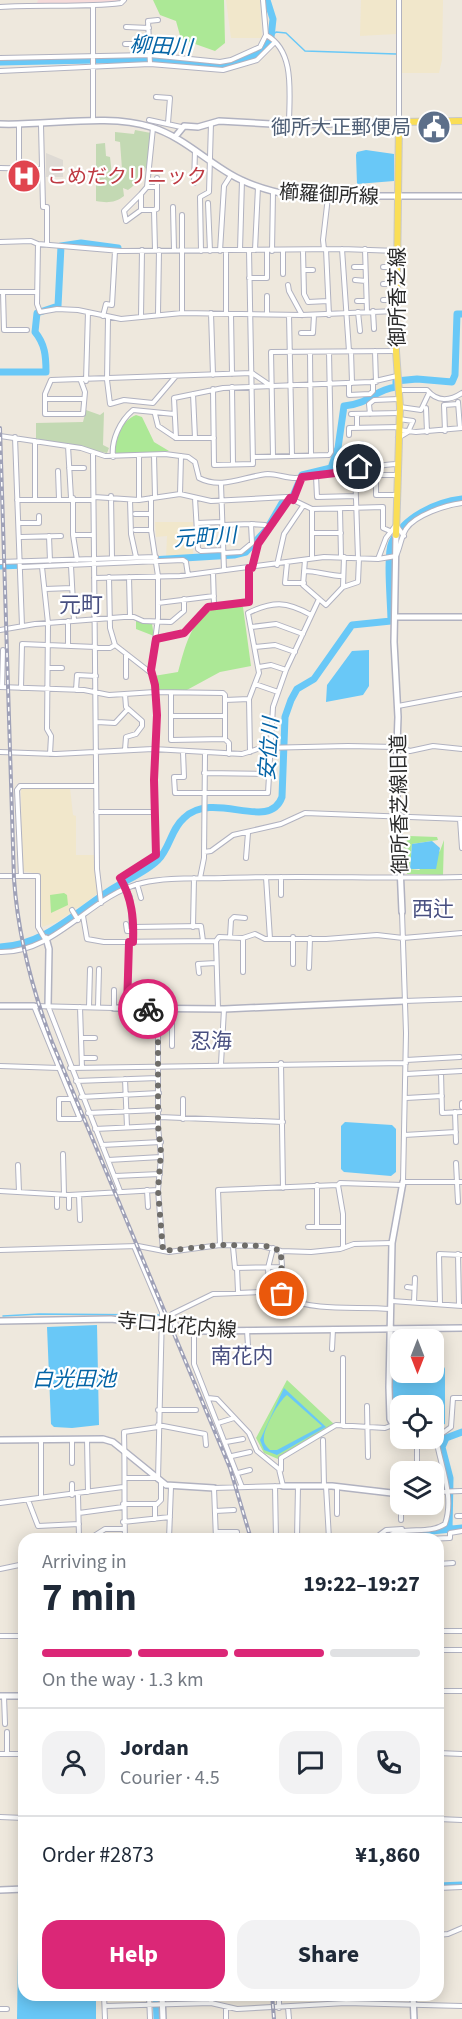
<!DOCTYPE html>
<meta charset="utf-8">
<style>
:root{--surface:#fff;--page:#f2f2f3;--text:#1f2937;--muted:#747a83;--line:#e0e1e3;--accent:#db2777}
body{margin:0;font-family:"Source Sans 3","Noto Sans JP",sans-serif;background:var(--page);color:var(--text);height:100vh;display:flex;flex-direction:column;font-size:22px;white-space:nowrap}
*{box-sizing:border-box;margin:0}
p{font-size:20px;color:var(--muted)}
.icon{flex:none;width:33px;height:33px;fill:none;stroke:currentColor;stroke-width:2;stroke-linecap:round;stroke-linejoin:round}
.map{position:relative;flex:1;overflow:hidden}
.details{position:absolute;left:18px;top:1533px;width:426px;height:468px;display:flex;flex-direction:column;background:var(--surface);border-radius:18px;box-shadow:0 3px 15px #0003}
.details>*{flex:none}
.needle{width:39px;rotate:180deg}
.tools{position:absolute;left:390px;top:1329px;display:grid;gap:12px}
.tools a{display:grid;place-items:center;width:54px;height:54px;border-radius:12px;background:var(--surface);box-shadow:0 3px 15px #0003;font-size:30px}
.pin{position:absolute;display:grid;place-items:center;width:51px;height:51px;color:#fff;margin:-26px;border:3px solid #fff;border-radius:50%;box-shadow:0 2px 6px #0007}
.courier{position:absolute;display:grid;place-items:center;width:60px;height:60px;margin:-30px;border:4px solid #db2777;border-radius:50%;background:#fff;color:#222;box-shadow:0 2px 8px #0007}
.headline em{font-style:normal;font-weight:700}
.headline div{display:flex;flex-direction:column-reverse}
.headline{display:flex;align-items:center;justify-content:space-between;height:102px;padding:0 24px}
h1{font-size:39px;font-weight:700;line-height:45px}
.bar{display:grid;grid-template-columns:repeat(4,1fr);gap:9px 6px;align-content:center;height:72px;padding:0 24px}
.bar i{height:8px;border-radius:4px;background:var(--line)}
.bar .selected{background:var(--accent)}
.bar p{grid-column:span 4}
.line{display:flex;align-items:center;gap:15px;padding:0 24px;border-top:2px solid var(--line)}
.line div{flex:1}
.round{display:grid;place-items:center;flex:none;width:63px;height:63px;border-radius:18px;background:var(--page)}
.primary-button{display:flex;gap:12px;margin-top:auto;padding:12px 24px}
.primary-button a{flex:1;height:69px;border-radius:18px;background:var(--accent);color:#fff;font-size:24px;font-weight:700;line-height:69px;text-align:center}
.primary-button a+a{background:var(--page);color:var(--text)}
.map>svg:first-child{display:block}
.education{fill:#f1e7cb}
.medical{fill:#f5dada}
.green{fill:#ace896}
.cemetery{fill:#c3d9b3}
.plaza{fill:#dedad4}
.water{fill:#69c8f7;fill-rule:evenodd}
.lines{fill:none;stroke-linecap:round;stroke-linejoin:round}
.stream{stroke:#69c8f7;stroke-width:1.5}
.river{stroke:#69c8f7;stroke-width:7}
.street-casing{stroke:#b1b2c0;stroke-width:6}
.secondary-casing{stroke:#b1b2c0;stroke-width:8}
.primary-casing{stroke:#c8c8c8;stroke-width:8}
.street{stroke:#fff;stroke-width:4}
.secondary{stroke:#fff;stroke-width:5}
.primary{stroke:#fade56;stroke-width:6}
.rail-casing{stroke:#9fa1b7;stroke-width:4}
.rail{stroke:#fff;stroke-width:1.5;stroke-dasharray:4.5;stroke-linecap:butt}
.done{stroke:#6f6d69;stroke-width:6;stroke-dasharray:0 10.8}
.route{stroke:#db2777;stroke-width:8}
.labels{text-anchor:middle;stroke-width:4.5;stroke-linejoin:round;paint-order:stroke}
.service-label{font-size:20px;fill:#4e5e75;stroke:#fff;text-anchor:end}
.health-label{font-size:20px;fill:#be3a42;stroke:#fff;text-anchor:start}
.street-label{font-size:20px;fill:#2b2b2b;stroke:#fff}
.water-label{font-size:21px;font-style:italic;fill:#0464a6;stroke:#fff}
.neighbourhood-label{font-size:21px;fill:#484f80;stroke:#fff}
.quarter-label{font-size:22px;fill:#484f80;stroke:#fff}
</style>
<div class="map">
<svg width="462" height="2019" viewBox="0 0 462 2019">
<rect width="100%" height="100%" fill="#eee8dd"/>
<path class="education" d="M226 0H260L262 38H231Z
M361 0H396V34L360 36Z
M401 0H443L442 60 439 73H401Z
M155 522H193V556L166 558 167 536 156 537Z
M21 788H70L73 815 76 816V855H94L98 893 80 907 70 910V913L57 922 42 927 39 874 22 871Z"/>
<path class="medical" d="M38 0H123V1L93 6 37 3Z"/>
<path class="green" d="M153 0H224L225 43 215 51 181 39 176 21 160 15Z
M136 415 142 417 154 442 169 451 117 455 114 453C116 438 121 421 136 415Z
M218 607H243L251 666 220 672 185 691 157 690 154 676 178 672C185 648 191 616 218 607Z
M136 620 152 624 154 636 136 629Z
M409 836 437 837 438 840 412 844 410 869 419 870 440 851 444 840 443 875 407 874 404 846Z
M64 893 67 895 68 905 51 913 50 895Z
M287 1380 335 1425 278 1459 264 1453 256 1438Z"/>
<path class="cemetery" d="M135 130 151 133C150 157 149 175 128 190L123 188 124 196C115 203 107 203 96 201V144L105 143 106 156 110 157 112 175 118 174 122 169 120 142 115 141V132L134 134Z
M86 410 100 415 104 412 103 445 109 448 107 453 36 439V423L83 422Z"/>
<path class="plaza" d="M46 153 63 160V177H46Z"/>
<path class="water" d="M366 150 394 154V181L357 184 356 155 357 152Z
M369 650V686L363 695 326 702 327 685 352 651Z
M432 841 440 848 436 869H410L412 844Z
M345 1122 392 1125 396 1129V1172L391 1176 344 1172 341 1169V1126Z
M97 1325 99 1425 72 1428 54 1427 51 1424 47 1327Z
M434 1345 445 1369V1424L434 1428V1406H400V1426L397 1425 392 1417 391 1347H400V1372H434Z
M284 1388 326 1427 277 1455 264 1450 260 1440ZM287 1395 322 1426 277 1450H270C266 1446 263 1443 264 1437 265 1426 279 1401 287 1395Z
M18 1952H24V1995H96V2019H17Z"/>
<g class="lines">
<path class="stream" d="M271 37 276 32 286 33 305 51 396 54
M3 1316 39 1314 159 1315"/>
<path class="river" d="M0 62 143 59 220 67 238 63 263 51 271 37 273 19 267 0
M0 372H46C46 356 45 344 35 332L37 313 58 306 61 246 81 243 118 248
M151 560 234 555 246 552 267 529 282 503 293 496 302 475 331 468 338 448 344 406C370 404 373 390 396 387V381L417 379 452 382 455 375 457 314H462
M0 566 26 565
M0 947C44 946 77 911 112 889 126 880 146 872 158 860 170 848 171 829 184 818 214 789 269 833 282 797L285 717 291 700 297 689 314 679 352 625 391 621C391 604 386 555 392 542 404 517 436 502 462 499
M449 1529 450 1478 442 1447 446 1438 462 1432
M391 1539 411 1533 462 1528
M438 1886 462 1885
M156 1995 157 2019"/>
<g class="street-casing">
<path id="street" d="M399 0V122
M0 7C41 4 81 8 121 3L124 0
M93 7V121
M126 27 149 28
M266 35C296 51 289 95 289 125
M125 44H150
M0 58 150 55 220 62 231 60 260 47 266 35 263 0
M150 64 148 21 158 20
M0 71 150 64 223 70 257 60 275 42
M156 97 170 98 168 123
M149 120 181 127
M41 125 43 207H47V244
M153 128 147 187H157V209L154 210 155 250
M0 168 42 169
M19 168V125
M194 183 195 151
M147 187 141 194V210H154
M157 187V178
M141 194 124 211 126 221 141 210
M208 203 210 251
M173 207 174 250
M0 242 31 241 38 244
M324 249 323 240 328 197
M326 249 329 315
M342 249 349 351
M365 249 367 312
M240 250 242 180
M255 250 258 187
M201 251 200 197 209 192 211 123
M220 251 224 186 231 175
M272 251 273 192
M283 251V274
M303 251 304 294 308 302 328 301
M354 267H365
M383 267H397
M304 270H313
M249 278H267V250
M355 280 366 281
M383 284H397
M288 285 289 291 302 315
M0 292H37
M3 292 4 330H27
M267 296V313
M383 300H396
M357 301H366
M373 311 374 329
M396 311 302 315 182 313 121 319 78 310 57 309 40 312 37 304 38 244 121 251 342 249 397 251
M358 312 360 331
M182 313V215
M211 313 213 375
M226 313V250
M158 314 159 250
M231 314 232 374
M289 315 292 456
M103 316 106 304 112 305 115 251
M141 317 142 250
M108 318 107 380 110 404 124 400 153 403 176 376
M301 333H313L314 315
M351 351 352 383
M375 351 376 382
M310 352 311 455
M81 381 85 392 83 414H45V394L51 380 252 373 271 386
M86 381 88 312
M349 383V395L370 394 373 391V382
M232 387 233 464
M213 389 214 465 253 464 249 250
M399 390H427C437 402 450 401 462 393
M193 394 195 438
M45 399H84
M458 402 460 428
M400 407 421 410 429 393
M426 408 427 432
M155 414 158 426 176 438H214
M351 414 400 413
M357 414V428
M370 414 369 404 374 400 399 399
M399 430 416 432 462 428
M445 431 444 405 458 404
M349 435V428L399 427
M0 436 81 448 105 456 165 454 188 457 195 462 199 478C222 490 244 476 268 474 277 474 286 478 295 478 330 476 362 466 397 464
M15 437 22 626
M176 438 174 398 223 388 371 382 397 376
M398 438 408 432 413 421 399 419
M68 446 71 498
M93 454 97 869 101 903
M154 455 155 497
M139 456V500
M273 456 271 352 395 351
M113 457C111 440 120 421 133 410L174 414
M253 457 329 455 331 452 329 352
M362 466V444
M69 468H84
M355 469 358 558
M58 471 59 499
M316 476 317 497 356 496
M221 484 224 570
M180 494 181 456
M396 495H376V475H396
M111 496 112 558
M94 497 139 500 180 494 211 501 287 497 312 509 383 507V528L390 531
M35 498V441
M73 498V535L77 560
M195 498 198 549 201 551 223 550
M17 500H93
M130 500 131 534 136 557
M293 500 302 477
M312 509V558
M340 509 341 557
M135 514H151
M20 523H39V516
M197 523 222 522
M223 525 251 524
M135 530H151
M312 533H341
M73 535H93
M49 536 50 561
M21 537 61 536
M224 553 241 552 252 543 251 524 265 525
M378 559 396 556C400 548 401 537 406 529 415 515 446 505 462 503
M305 560 303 585 326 605 343 587 358 582 359 558
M0 562 156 557
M287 563 285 583H304
M277 565 284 534 303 506
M71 566 74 621
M21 567 183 560 186 562 188 575
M42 567 48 623 47 729 51 736 50 754
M252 568 258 544 290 498
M304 571C319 571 328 576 343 576
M213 572 214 605
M109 577 110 628 115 645 151 673
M129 577 130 617
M94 578 180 576 324 557 378 559 386 538 396 525 404 536
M343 587 344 557
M45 589 72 588
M158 603 214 596
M251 627 276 624 303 634
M0 630 35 624 124 617H134L143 621 171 622 184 611V599
M156 639 184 633 208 607 249 602V568
M68 646V621
M255 647 275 645 295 652
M96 648H110L115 645
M259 667 271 665 286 670
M48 668H62
M126 677V655
M255 684 278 692
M0 687 84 690 109 695 155 692 223 693 225 695V739L229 743V754
M2 687 3 650
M21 688 22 644 96 647
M76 690 77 675 96 676
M125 694 126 707 142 721V726L136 734 126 737 125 750
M171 694V740L225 739
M225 700 249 699
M398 706 462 694
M171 716H225
M97 722 115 723 128 709
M0 752 56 754 153 749 242 754 261 748 348 746 396 747 410 751 433 746 462 749
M183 752 184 777H174L175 793H268L273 707 286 670 319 599
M250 752 249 699 259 673 248 613C273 601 286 601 311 615
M204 773 268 774
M96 812H155
M460 819 462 848
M204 852 211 851 233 835 281 824 305 813 462 819
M246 858 248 833
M0 876H38V927L45 939
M21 876 17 790 20 786H96
M266 877 270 939
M200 878 204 858 205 754
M137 884 141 898
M281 895V877
M72 910 78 920
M402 912 406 1033 403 1182H462
M83 916 87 939 104 942 216 941 219 937 243 938 255 934 265 939H326L377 935 403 938 462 933
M126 924 127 931H133
M133 927 201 926 203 941
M193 927 194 878
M230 937 231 920 234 917 245 918
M216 941 218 1009
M133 942 130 897 120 878 156 855 154 780 157 715 155 685 151 670 158 618V576L151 530V498
M0 952C57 953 90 895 142 883 168 877 197 879 224 878 303 875 383 879 462 877
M293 964V937
M309 968 310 938
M243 972V938
M199 973 198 964 216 963
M404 1001 462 999
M48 1006 120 1191
M80 1007 82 1068
M89 1007 90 969
M98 1007 99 969
M127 1008 129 942
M158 1009V1126L161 1157 158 1190 163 1251
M172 1009V1046
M81 1038H95
M82 1058H95
M406 1060 460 1057
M281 1063 283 1188
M221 1064 224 1009
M0 1066 59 1068
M70 1068 406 1063
M441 1072 442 1113 462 1112
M406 1074 462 1071
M125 1079 127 1127
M76 1081 158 1078
M81 1097 159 1093
M406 1098 442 1096
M72 1099H59V1119H80L34 1006 114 1008V990
M462 1103V1107
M455 1112 456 1142
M88 1113 159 1110
M159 1117 283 1122
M183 1119V1099
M95 1129 158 1126
M404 1135 456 1132
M102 1145 161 1142
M63 1154 64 1195
M108 1160 161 1157
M456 1163 458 1202
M18 1165 19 1192
M115 1176 160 1174
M317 1185V1227
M338 1185 340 1183 403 1185
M147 1190 148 1207
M0 1191 69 1195 158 1190
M57 1195V1207
M69 1195V1208
M79 1195 80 1220
M308 1227H343
M220 1245 218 1190 338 1185 343 1214V1248
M134 1246 162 1312 158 1479
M233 1247 235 1268 282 1267
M0 1250 138 1246 169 1252 220 1245 262 1246 281 1251 311 1252 340 1249 354 1244 392 1243
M281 1251 284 1298C318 1312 355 1306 391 1309
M458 1254 459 1305
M237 1268 238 1292
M407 1287 414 1288
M269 1291 268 1268 273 1248
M392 1301 462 1306
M414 1302 415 1278
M440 1304 439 1254 462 1255
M177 1327 172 1314 213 1294 282 1291
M194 1330V1364L242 1487
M247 1330 248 1346
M332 1349 333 1329
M343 1358V1426
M208 1398 217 1399 249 1433 257 1451 279 1469 283 1486 214 1488 216 1539
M367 1406 368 1457
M158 1410H196
M218 1423 234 1418
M158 1425 205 1434 206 1445
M87 1439 88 1492
M323 1440 324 1486
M41 1441V1497
M226 1442 243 1439
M232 1456 250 1452
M72 1463V1441
M281 1470V1458L336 1425 385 1428 393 1425
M417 1472V1438
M238 1473 250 1470
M125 1478H155
M72 1484V1495
M275 1486 276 1539
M326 1486 329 1539
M434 1492 462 1491
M78 1495 79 1538
M28 1500 38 1526 79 1524
M0 1503 123 1487
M123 1504H157L161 1500V1483
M155 1504V1519
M215 1511 234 1510
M79 1513 123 1507
M337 1514V1487
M457 1516H462
M401 1520V1504
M123 1522 170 1517
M216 1532H237V1539
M79 1537 94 1536 105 1529H124
M125 1539C124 1503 125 1468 124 1432L158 1427
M169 1539 171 1487
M297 1539 298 1486
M374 1539 386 1530 402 1529
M384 1539C402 1524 427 1536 445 1524 455 1496 440 1465 436 1438L451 1427 453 1398H462
M426 1539 450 1538V1533L462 1531
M438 1564 453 1563
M0 1569 24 1564
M438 1631H462
M0 1636H24
M438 1650H462
M438 1691H462
M4 1696 5 1724
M7 1732V1754
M438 1753 462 1754
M0 1754H24
M0 1817 24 1818
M438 1819 462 1820
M438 1888 462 1887
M438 1935 448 1934 462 1928
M104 1995 105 2019
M149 1995 150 2019
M279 1995V2008
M211 2003 212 1995
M105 2006 211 2003 237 2009 346 2003 462 2006
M226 2007V2019
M288 2007 289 2019
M0 2009H7"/>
</g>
<g class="secondary-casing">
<path id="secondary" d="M0 124C48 126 107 113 151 127 181 136 204 159 230 174 250 186 273 192 295 196H462
M175 137 184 126 198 127 219 121 289 125 399 122
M396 535 394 642 398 717 396 774 402 912
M395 617H462
M46 938 49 949 48 1006
M0 1006H34
M114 1008 224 1009 404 1001
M0 1321 111 1319 205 1331 462 1328
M400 1428 393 1425 390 1419 389 1387 392 1243 403 1182
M434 1434 436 1438
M0 1440 103 1439 113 1442 166 1485 214 1488
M283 1486H332L400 1494
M0 1696H24
M0 1890 24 1889
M162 1995 163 2019
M413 1995 414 2019"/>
</g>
<g class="primary-casing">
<path id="primary" d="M396 535 400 407 396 351 399 122 462 121"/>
</g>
<use href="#street" class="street"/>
<use href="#secondary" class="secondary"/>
<use href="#primary" class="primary"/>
<g class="rail-casing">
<path id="rail" d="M0 428 14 879C18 936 32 989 52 1042L230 1468 251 1539
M272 1995 274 2019"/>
</g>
<use href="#rail" class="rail"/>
</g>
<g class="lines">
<path class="done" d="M148 1009H158V1126L161 1152 158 1190 163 1251 220 1245 266 1246 281 1251 282 1294"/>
<path class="route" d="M148 1009 127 1008 129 942H133C134 919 132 898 120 878L156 855 154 780 157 715 155 685 151 670 156 639 184 633 208 607 249 602V568H252L258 544 290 498 293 500 302 477 352 471 359 467"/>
</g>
<defs>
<g id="civic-disc" transform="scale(1.725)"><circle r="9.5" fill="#5c6f8a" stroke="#fff"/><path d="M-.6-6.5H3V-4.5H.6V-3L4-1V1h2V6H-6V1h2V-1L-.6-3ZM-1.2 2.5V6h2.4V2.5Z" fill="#fff"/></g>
<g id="hospital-disc" transform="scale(1.725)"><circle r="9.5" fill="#e0444e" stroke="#fff"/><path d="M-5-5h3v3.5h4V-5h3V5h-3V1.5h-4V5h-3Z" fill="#fff"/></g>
</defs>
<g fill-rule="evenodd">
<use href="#civic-disc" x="434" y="127"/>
<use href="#hospital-disc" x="24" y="176"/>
</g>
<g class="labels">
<g class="service-label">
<text x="411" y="134">御所大正郵便局</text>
</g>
<g class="health-label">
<text x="47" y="183">こめだクリニック</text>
</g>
<g class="street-label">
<text transform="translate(329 194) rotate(3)" y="7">櫛羅御所線</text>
<text transform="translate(397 297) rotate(-90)" y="7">御所香芝線</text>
<text transform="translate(399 804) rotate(-91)" y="7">御所香芝線旧道</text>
<text transform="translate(177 1325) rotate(5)" y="7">寺口北花内線</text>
</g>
<g class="water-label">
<text transform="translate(161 46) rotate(3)" y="7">柳田川</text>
<text transform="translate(205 537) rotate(-4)" y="7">元町川</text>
<text transform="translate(269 749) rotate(-86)" y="7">安位川</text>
<text x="74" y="1386">白光田池</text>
</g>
<g class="neighbourhood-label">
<text x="433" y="916">西辻</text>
<text x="211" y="1048">忍海</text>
<text x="242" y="1363">南花内</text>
</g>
<g class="quarter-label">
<text x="81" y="612">元町</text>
</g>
</g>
</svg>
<div class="tools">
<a><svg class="needle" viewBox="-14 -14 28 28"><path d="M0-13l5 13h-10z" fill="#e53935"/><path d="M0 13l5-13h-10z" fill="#747a83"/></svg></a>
<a><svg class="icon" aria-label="locate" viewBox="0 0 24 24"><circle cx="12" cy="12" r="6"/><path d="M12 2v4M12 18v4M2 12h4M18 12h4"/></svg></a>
<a><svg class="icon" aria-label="layers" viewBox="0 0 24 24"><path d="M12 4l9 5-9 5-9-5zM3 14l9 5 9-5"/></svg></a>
</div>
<div class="pin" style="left:282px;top:1294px;background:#ea580c"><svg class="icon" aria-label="bag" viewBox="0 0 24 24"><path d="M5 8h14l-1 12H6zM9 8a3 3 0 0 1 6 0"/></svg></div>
<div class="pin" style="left:359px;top:467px;background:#1f2937"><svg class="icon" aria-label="home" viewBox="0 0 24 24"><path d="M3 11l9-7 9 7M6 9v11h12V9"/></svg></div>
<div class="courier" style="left:148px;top:1009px"><svg class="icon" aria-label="bike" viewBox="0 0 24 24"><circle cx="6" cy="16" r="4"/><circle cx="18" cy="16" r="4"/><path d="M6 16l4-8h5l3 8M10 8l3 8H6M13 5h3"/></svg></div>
<section class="details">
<div class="headline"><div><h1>7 min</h1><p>Arriving in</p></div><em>19:22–19:27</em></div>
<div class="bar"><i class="selected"></i><i class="selected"></i><i class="selected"></i><i></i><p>On the way · 1.3 km</p></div>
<div class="line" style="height:108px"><a class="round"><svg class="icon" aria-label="person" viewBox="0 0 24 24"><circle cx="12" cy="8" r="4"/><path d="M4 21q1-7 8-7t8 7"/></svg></a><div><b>Jordan</b><p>Courier · 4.5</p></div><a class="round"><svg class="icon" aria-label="chat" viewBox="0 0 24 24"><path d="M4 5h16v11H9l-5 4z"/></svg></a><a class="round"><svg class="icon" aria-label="phone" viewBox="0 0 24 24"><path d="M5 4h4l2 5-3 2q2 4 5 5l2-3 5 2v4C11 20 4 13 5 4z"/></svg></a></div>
<div class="line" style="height:78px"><div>Order #2873</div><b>¥1,860</b></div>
<div class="primary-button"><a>Help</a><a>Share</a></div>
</section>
</div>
